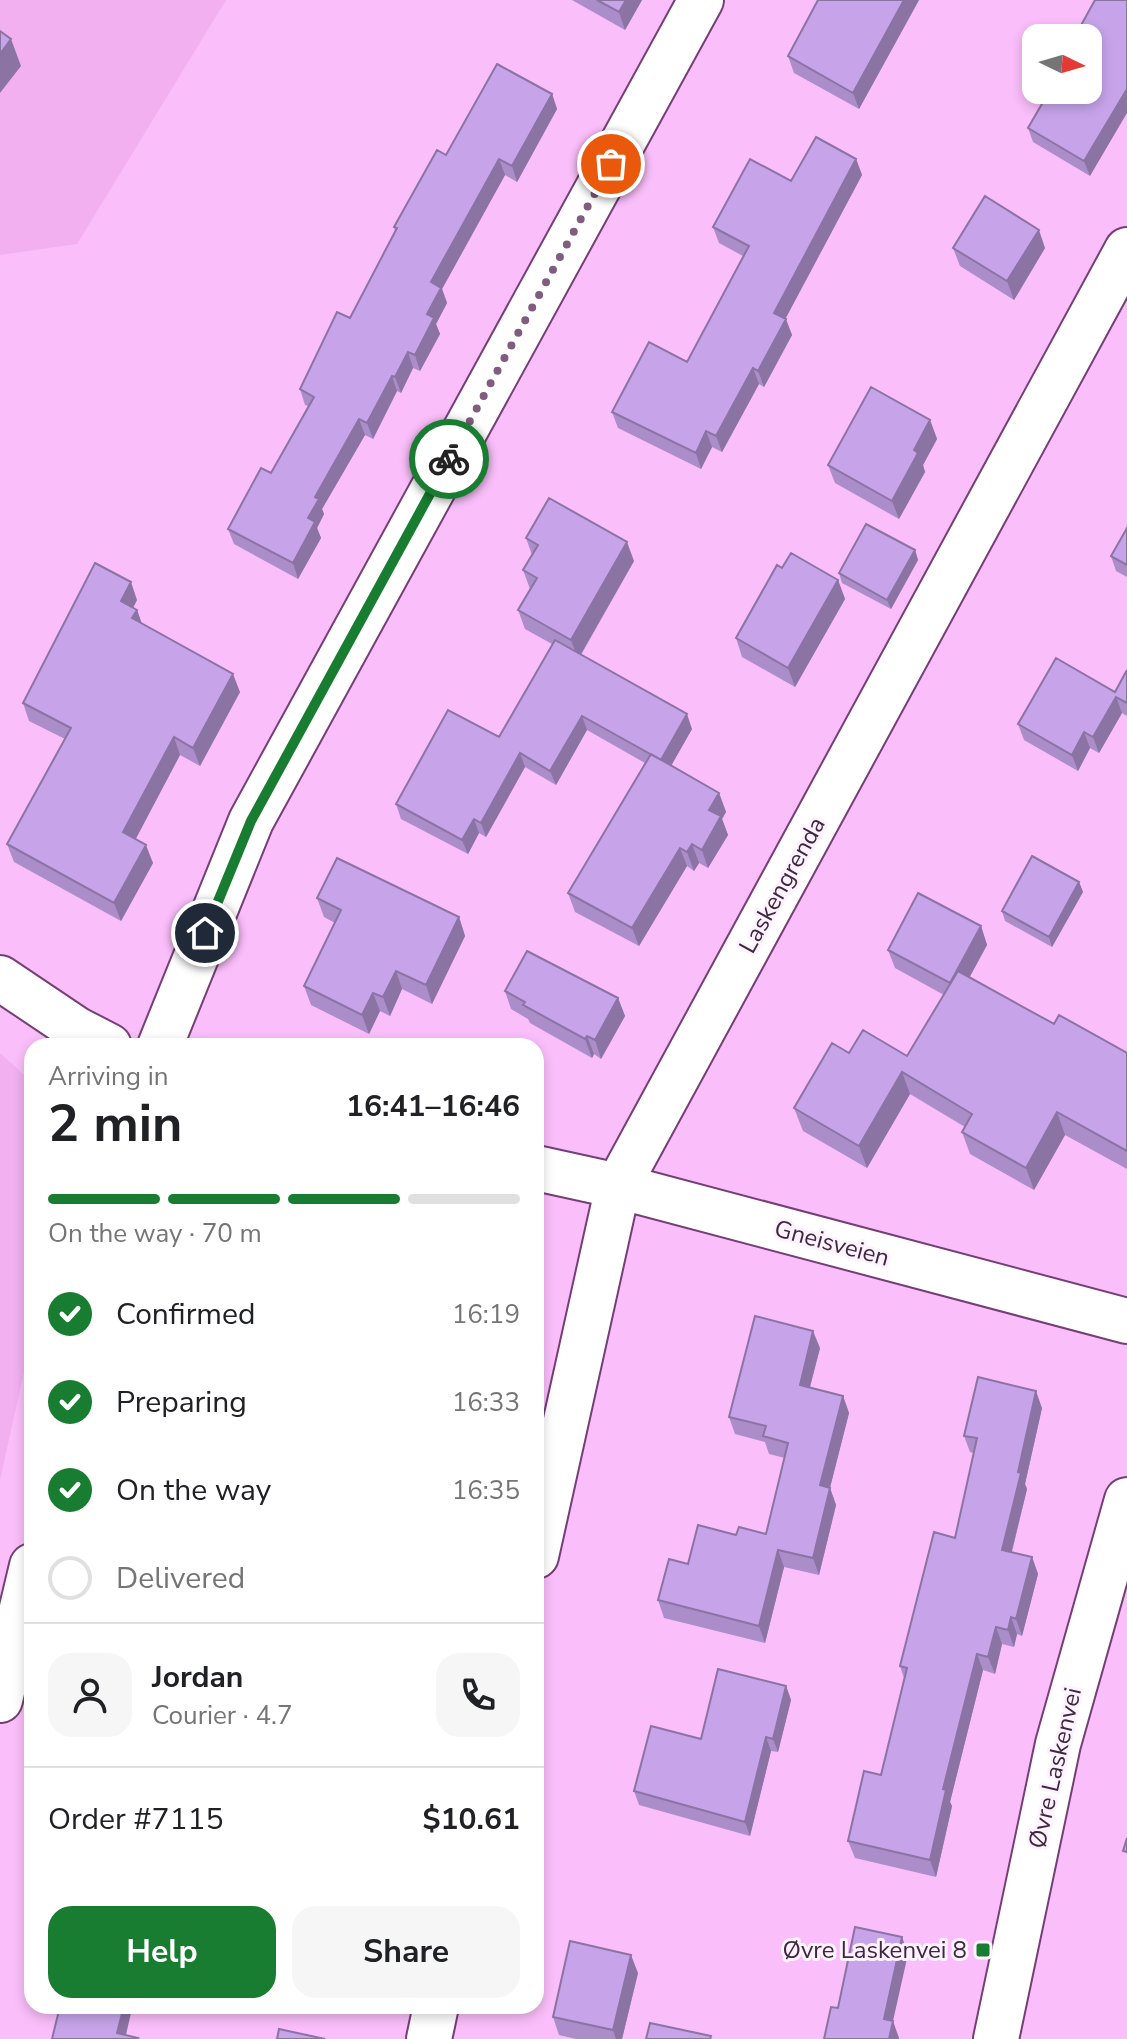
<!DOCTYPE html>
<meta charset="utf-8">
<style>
:root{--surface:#fff;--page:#f6f6f6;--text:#202124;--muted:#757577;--line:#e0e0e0;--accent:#187d30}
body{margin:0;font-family:"Nunito Sans",sans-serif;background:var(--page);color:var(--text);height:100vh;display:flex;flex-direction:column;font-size:30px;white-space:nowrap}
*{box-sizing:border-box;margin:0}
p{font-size:26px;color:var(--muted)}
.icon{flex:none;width:44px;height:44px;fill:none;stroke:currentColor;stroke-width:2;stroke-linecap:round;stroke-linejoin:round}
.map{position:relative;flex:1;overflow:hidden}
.drawer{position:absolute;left:24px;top:1038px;width:520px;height:976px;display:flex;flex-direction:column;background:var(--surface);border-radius:24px;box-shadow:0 4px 12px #0003}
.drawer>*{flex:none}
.needle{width:52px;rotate:95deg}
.fabs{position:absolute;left:1022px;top:24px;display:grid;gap:16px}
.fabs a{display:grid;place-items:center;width:80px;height:80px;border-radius:16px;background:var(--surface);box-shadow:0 4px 12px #0003;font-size:40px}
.pin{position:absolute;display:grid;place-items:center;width:68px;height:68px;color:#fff;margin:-34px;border:4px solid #fff;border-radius:50%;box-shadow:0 2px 8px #0007}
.courier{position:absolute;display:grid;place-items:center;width:80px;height:80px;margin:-40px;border:6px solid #187d30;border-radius:50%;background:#fff;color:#222;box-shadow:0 2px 10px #0007}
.overview em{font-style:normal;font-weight:700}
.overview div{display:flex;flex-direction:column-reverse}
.overview{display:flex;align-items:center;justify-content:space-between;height:136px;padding:0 24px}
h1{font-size:52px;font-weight:700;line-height:60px}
.bar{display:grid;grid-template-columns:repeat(4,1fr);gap:12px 8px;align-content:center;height:96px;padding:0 24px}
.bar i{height:10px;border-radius:6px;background:var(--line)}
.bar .active{background:var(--accent)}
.bar p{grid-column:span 4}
.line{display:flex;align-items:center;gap:20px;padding:0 24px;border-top:2px solid var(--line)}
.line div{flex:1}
.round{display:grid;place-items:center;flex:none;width:84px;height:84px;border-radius:24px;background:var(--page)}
ol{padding:0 24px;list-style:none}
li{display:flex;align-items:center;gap:24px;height:88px}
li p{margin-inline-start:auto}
li .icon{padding:8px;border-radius:50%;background:var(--accent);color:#fff;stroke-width:4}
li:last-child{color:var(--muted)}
li i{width:44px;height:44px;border:4px solid var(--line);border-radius:50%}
.cta{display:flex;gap:16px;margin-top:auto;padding:16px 24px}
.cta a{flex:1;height:92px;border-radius:24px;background:var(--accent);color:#fff;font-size:32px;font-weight:700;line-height:92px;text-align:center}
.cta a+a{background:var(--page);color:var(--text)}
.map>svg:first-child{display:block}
.built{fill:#f2b0f1}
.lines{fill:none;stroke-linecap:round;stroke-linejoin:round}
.minor-casing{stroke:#743f74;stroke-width:48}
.minor{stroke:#fff;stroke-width:44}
.wall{fill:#ab8dc9}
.shaded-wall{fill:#8b73a4}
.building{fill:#c7a4ea;stroke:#8b73a4;stroke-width:2}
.done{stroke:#805c80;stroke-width:8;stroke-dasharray:0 14.4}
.route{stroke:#187d30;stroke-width:10}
.poi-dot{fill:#187d30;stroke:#fef2fe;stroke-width:3}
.labels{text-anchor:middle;stroke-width:6;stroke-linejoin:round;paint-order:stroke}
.street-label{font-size:24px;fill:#3f283f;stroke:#fef2fe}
.poi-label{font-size:24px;fill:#3f283f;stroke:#fef2fe;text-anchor:end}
</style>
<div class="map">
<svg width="1127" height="2039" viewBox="0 0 1127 2039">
<rect width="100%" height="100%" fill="#fabefa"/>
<path class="built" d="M0 0H226L77 244 0 255Z
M0 1053 32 1082V1336L0 1480Z"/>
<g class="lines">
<g class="minor-casing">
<path id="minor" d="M0 978 76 1029 109 1046
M160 1046 251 821 701 0
M536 1168 618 1186 1127 1321
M536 1556 618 1186 1127 250
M0 1700 32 1566
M429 2039 436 2006
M996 2039 1058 1744 1127 1500"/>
</g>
<use href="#minor" class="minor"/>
</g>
<path class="wall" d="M572 0H642L625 30Z
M919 0 859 109 794 73 788 56Z
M1088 90 1090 176 1033 142 1028 128Z
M552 94 557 109 517 182 505 175 442 289 447 303 436 324 440 334 420 371 413 368 401 393 397 391 373 439 365 435 322 509 324 514 317 528 321 538 298 579 234 544 228 529 271 473 308 406 305 405 300 389 350 318 395 231 394 227 446 155Z
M856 159 862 175 785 319 792 335 764 387 759 384 722 452 712 447 701 469 618 428 612 412 687 362 743 256 719 243 713 227 791 181Z
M953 248H1045L1014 300 960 266Z
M930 420 937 439 923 465 925 472 899 519 835 483 828 465Z
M1127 528V577L1116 571 1111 556Z
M526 538 634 561 581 655 692 729 671 765 719 793 726 812 722 819 728 835 708 868 699 863 694 871 687 866 639 946 575 912 568 893 645 763 587 730 556 785 525 767 486 837 479 833 468 854 401 819 396 804 499 737 552 644 525 629 518 610 530 589 523 570 532 555Z
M915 550 918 560 891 609 842 583 839 573Z
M782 568 838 580 845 599 795 687 742 657 736 638Z
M137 600 133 608 137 610 142 624 240 692 200 766 180 755 135 839 153 863 121 921 14 862 7 844 65 739 29 721 23 703Z
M1127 670V716L1122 713 1099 753 1090 748 1078 771 1024 740 1018 724 1115 692Z
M1079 882 1083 892 1052 947 1005 921 1002 911Z
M317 898 459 917 465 936 432 1004 402 989 390 1016 380 1011 369 1034 311 1005 304 986 335 923 324 917Z
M981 926 987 945 969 978 1054 1024 1127 1053V1169L1065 1135 1034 1190 970 1154 962 1132 965 1127 910 1094 867 1168 803 1131 794 1108 849 1053 907 1056 944 995 895 968 888 950Z
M505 991 618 998 625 1016 601 1059 594 1054 592 1058 530 1023 528 1019 511 1009Z
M820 1348 810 1387 843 1396 849 1413 830 1488 836 1505 819 1575 784 1567 765 1643 664 1618 658 1600 688 1564 736 1535 766 1534 785 1458 769 1454 765 1442 735 1434 729 1417Z
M1042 1408 1025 1484 1027 1489 1012 1552 1032 1557 1038 1574 1022 1636 1017 1634 1014 1647 1002 1644 995 1674 983 1670 950 1802 952 1806 936 1877 855 1858 848 1841 881 1775 904 1678 900 1666 955 1538 974 1453 970 1452 964 1436Z
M786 1686 791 1700 778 1752 771 1751 750 1836 639 1805 634 1791 701 1739Z
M638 1973 622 2039H576L559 2035 553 2017Z"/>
<path class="shaded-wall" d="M626 0H642L625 30 619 12Z
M904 0H919L859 109 853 93Z
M11 39 21 66 0 93V54Z
M1127 89V113L1090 176 1084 161Z
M552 94 557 109 517 182 512 166Z
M499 159 505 175 442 289 447 303 436 324 440 334 420 371 415 355 427 314 431 282Z
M856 159 862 175 780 329 774 313Z
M1039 230 1045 248 1014 300 1007 281Z
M786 319 792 335 764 387 758 371Z
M408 352 413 368 401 393 395 377Z
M753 368 759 384 722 452 716 436Z
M392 376 397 391 373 439 367 423Z
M359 419 365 435 322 509 324 514 317 528 321 538 298 579 293 563 315 497Z
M930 420 937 439 923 465 925 472 899 519 892 501 914 450Z
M706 431 712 447 701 469 696 453Z
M627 542 634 561 578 659 571 640Z
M915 550 918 560 891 609 887 600Z
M838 580 845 599 795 687 788 668Z
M131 582 137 600 127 619 121 601Z
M137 610 143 627 132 618Z
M233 674 240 692 200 766 193 748Z
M1116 697 1122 713 1099 753 1093 737Z
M687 714 692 729 666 775 660 760Z
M582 716 587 730 556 785 550 771Z
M1084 732 1090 748 1078 771 1072 755Z
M174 737 180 755 130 850 123 832Z
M520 753 525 767 486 837 481 823Z
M719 793 726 812 722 819 728 835 708 868 702 850 709 810Z
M474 819 479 833 468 854 462 840Z
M692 844 699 863 694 871 687 852Z
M146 845 153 863 121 921 114 903Z
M680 848 687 866 639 946 632 928Z
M1079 882 1083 892 1052 947 1049 937Z
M459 917 465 936 432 1004 426 985Z
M981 926 987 945 956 1002 950 983Z
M396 971 402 989 390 1016 383 997Z
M373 993 380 1011 369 1034 362 1015Z
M618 998 625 1016 601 1059 595 1040Z
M587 1036 594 1054 592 1058 585 1039Z
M902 1072 910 1094 867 1168 859 1146Z
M1057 1112 1065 1135 1034 1190 1026 1168Z
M813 1331 820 1348 806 1402 800 1385Z
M1036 1391 1042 1408 1025 1484 1027 1489 1008 1566 1002 1550 1018 1472Z
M843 1396 849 1413 826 1503 820 1485Z
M830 1488 836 1505 819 1575 813 1558Z
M778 1550 784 1567 765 1643 759 1626Z
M1032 1557 1038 1574 1022 1636 1016 1619Z
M1011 1617 1017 1634 1014 1647 1008 1630Z
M996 1627 1002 1644 995 1674 988 1657Z
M977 1654 983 1670 950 1802 952 1806 936 1877 930 1860 943 1789Z
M786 1686 791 1700 778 1752 773 1739Z
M766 1737 771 1751 750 1836 745 1822Z
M902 1937 908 1954 893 2021 899 2038V2039H889L884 2019Z
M631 1955 638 1973 622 2039H616L613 2030Z
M124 2006H128L131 2013 125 2039 117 2033Z"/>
<path class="building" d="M597 0H626L619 12Z
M818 0H904L853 93 788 56Z
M1095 0H1127V89L1084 161 1028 128 1050 90H1088V38H1074Z
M0 31 11 39 0 54Z
M497 64 552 94 512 166 499 159 431 282 441 288 427 314 434 318 415 355 408 352 395 377 392 376 367 423 359 419 315 497 319 499 308 518 315 522 293 563 228 529 261 468 271 473 314 397 300 389 337 312 350 318 397 228 394 227 437 150 446 155Z
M816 137 856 159 774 313 786 319 758 371 753 368 716 436 706 431 696 453 612 412 649 342 687 362 749 246 713 227 750 159 791 181Z
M985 196 1039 230 1007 281 953 248Z
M871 387 930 420 914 450 918 453 892 501 828 465Z
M549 498 627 542 571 640 518 610 537 578 523 570 538 545 526 538Z
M866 524 915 550 887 600 839 573Z
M1127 528V565L1111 556Z
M791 553 838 580 788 668 736 638 777 565 782 568Z
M95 563 131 582 121 601 137 610 132 618 233 674 193 748 174 737 123 832 146 845 114 903 7 844 71 728 23 703Z
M555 640 687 714 661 760 582 716 550 771 520 753 481 823 474 819 462 840 396 804 448 710 499 737Z
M1056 658 1115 692 1127 670V703L1116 697 1093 737 1084 732 1072 755 1018 724Z
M651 754 719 793 709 810 721 816 702 850 692 844 687 852 680 848 632 928 568 893Z
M1032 856 1079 882 1049 937 1002 911Z
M337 858 459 917 426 985 396 971 383 997 373 993 362 1015 304 986 341 910 317 898Z
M918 893 981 926 950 983 888 950Z
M527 951 618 998 595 1040 587 1036 585 1039 523 1005 525 1002 505 991Z
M958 971 1054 1024 1059 1015 1127 1053V1151L1057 1112 1026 1168 962 1132 972 1114 902 1072 859 1146 794 1108 832 1043 849 1053 863 1030 907 1056Z
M755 1316 813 1331 800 1385 843 1396 820 1485 830 1488 813 1558 778 1550 759 1626 658 1600 669 1559 688 1564 698 1525 736 1535 739 1527 766 1534 788 1443 763 1436 766 1426 729 1417Z
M978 1377 1036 1391 1018 1472 1021 1473 1002 1550 1032 1557 1016 1619 1011 1617 1008 1630 996 1627 988 1657 977 1654 943 1789 946 1790 930 1860 848 1841 864 1771 881 1775 907 1668 900 1666 934 1532 955 1538 977 1438 964 1436Z
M718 1669 786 1686 773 1739 766 1737 745 1822 634 1791 651 1726 701 1739Z
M1127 1838V1852L1123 1851Z
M855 1927 902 1937 884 2019 893 2021 889 2039H824L831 2007 838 2008Z
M570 1941 631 1955 613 2030 553 2017Z
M60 2006H124L117 2033 138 2038 137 2039H52Z
M650 2023 711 2036 710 2039H646Z
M279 2029 325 2039H277Z"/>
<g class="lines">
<path class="done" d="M449 459 611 164"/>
<path class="route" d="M205 933 251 821 449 459"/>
</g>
<rect class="poi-dot" x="975" y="1942" width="16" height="16" rx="4"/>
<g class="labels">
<g class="street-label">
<text transform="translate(782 885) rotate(-61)" y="8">Laskengrenda</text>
<text transform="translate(832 1243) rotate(15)" y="8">Gneisveien</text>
<text transform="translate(1055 1768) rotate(-77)" y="8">Øvre Laskenvei</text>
</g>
<g class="poi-label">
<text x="967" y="1958">Øvre Laskenvei 8</text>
</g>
</g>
</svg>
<div class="fabs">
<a><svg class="needle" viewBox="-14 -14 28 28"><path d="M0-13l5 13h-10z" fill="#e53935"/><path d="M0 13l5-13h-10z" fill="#757577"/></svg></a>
</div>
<div class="pin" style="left:611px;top:164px;background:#ea580c"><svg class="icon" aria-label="bag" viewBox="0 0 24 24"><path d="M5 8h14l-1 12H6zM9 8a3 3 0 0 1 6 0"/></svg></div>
<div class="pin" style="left:205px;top:933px;background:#1f2937"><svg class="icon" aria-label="home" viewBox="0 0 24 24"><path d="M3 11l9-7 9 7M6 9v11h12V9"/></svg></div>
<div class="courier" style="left:449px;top:459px"><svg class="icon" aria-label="bike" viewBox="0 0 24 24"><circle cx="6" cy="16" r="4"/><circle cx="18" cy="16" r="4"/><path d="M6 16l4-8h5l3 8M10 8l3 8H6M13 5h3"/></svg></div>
<section class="drawer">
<div class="overview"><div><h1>2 min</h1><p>Arriving in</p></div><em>16:41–16:46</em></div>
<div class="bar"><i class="active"></i><i class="active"></i><i class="active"></i><i></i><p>On the way · 70 m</p></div>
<ol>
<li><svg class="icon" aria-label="check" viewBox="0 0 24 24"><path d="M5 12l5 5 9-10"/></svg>Confirmed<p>16:19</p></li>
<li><svg class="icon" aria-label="check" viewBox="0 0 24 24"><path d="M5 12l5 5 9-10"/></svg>Preparing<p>16:33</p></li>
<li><svg class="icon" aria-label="check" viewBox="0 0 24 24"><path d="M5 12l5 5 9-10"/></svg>On the way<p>16:35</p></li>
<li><i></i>Delivered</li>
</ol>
<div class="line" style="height:144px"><a class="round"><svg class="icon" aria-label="person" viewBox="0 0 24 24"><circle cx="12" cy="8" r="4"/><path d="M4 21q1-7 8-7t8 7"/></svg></a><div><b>Jordan</b><p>Courier · 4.7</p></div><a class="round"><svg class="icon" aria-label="phone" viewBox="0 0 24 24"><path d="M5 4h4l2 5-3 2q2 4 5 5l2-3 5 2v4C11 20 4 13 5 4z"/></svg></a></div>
<div class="line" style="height:104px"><div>Order #7115</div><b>$10.61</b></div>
<div class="cta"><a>Help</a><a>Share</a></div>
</section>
</div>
